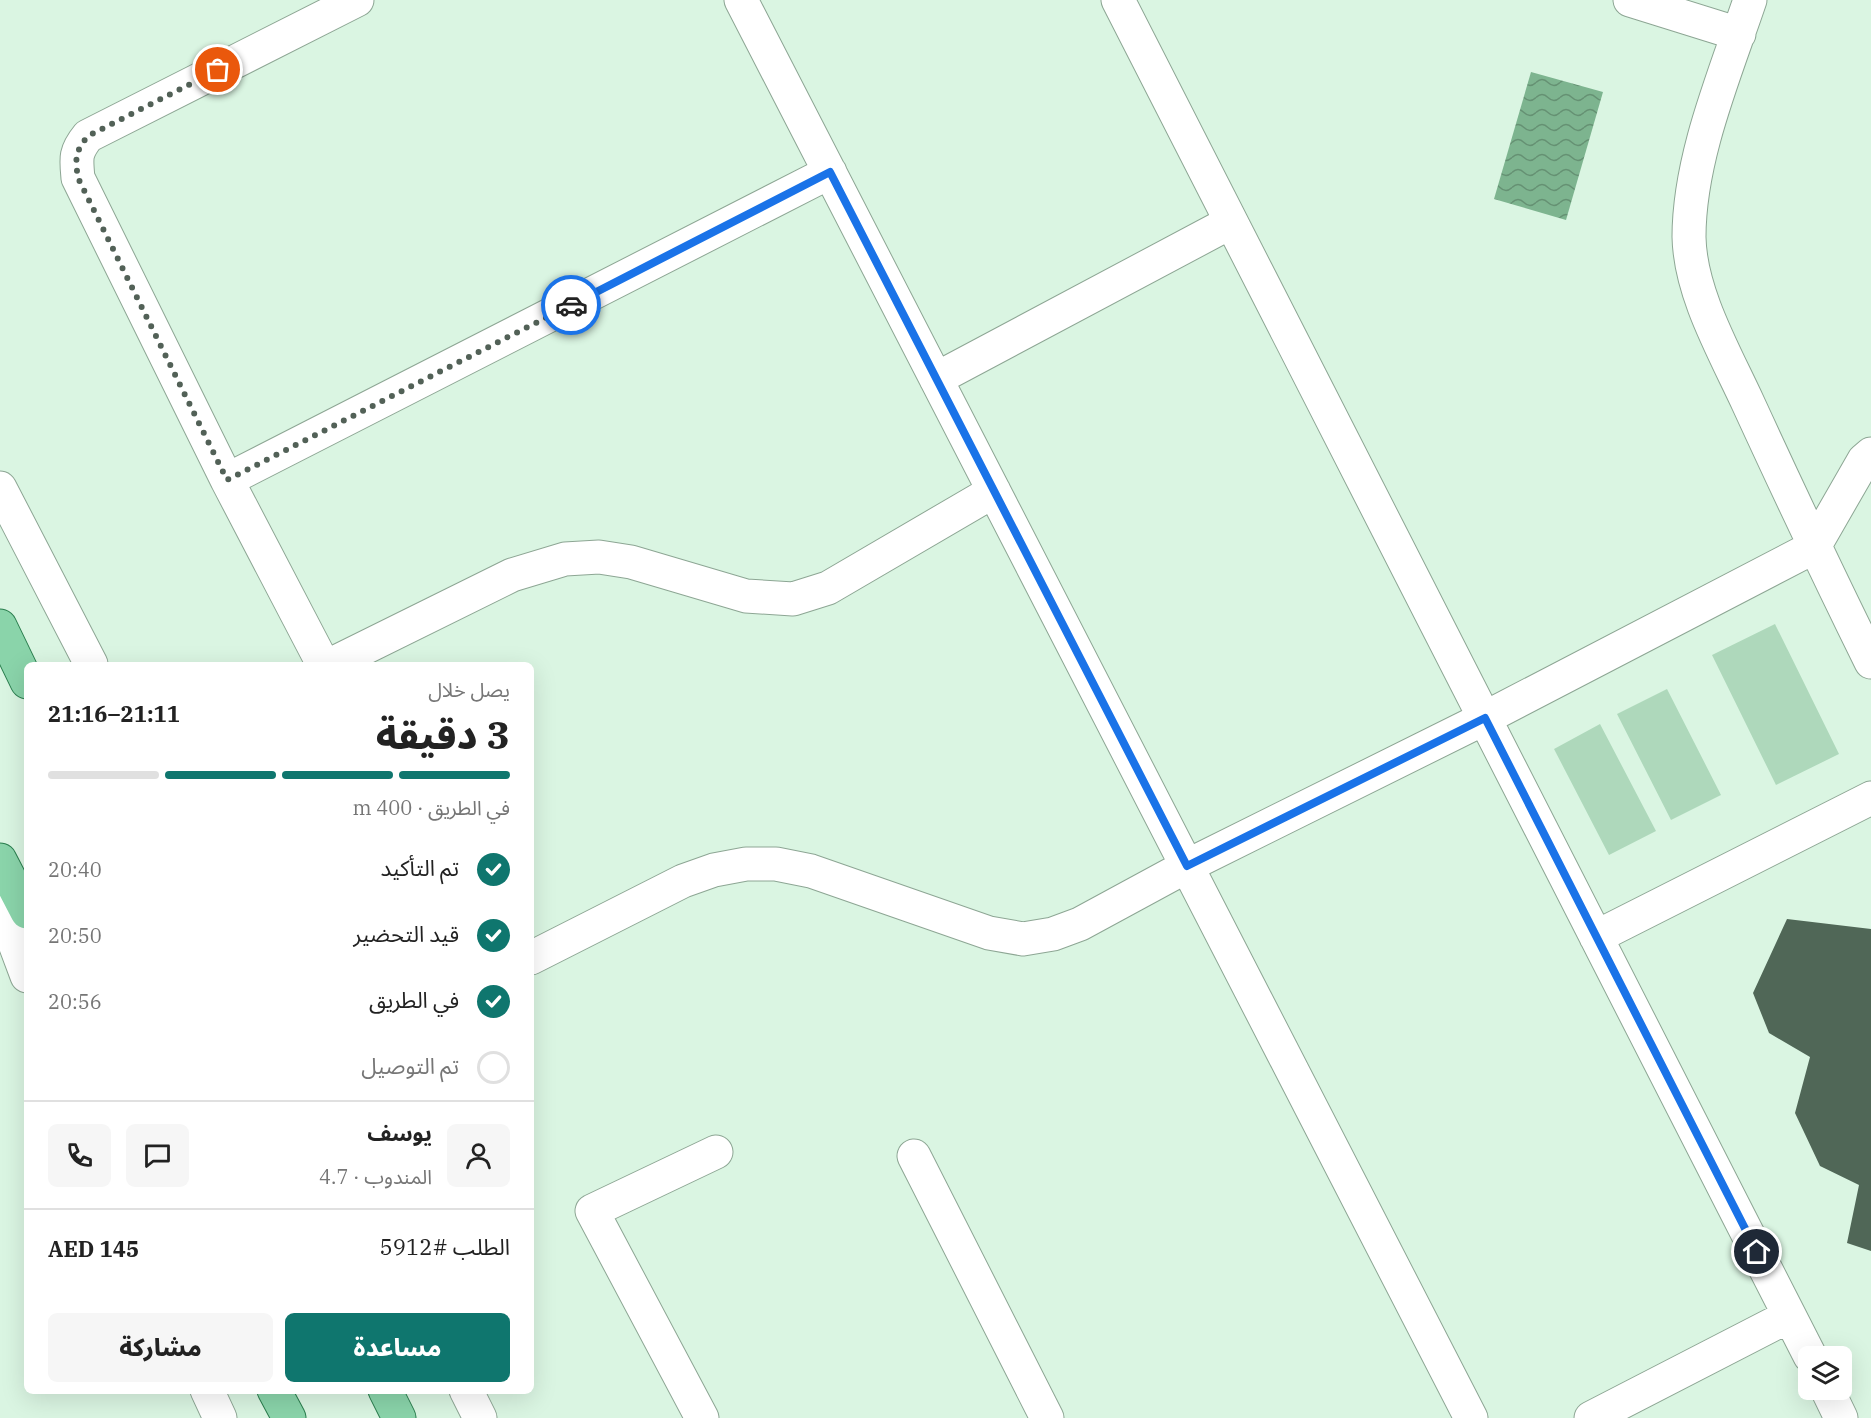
<!DOCTYPE html>
<html lang="ar">
<meta charset="utf-8">
<style>
:root{--surface:#fff;--page:#f6f6f6;--text:#222;--muted:#767676;--line:#e0e0e0;--accent:#0f766e}
body{margin:0;font-family:"IBM Plex Serif","Noto Sans Arabic",serif;background:var(--page);color:var(--text);direction:rtl;height:100vh;display:flex;flex-direction:column;font-size:22px;white-space:nowrap}
*{box-sizing:border-box;margin:0}
p{font-size:20px;color:var(--muted)}
.icon{flex:none;width:33px;height:33px;fill:none;stroke:currentColor;stroke-width:2;stroke-linecap:round;stroke-linejoin:round}
.map{position:relative;flex:1;overflow:hidden;direction:ltr}
.drawer{position:absolute;left:24px;top:662px;width:510px;height:732px;display:flex;flex-direction:column;background:var(--surface);border-radius:9px;box-shadow:0 6px 24px #0002;direction:rtl}
.drawer>*{flex:none}
.buttons{position:absolute;left:1798px;top:1346px;display:grid;gap:12px}
.buttons a{display:grid;place-items:center;width:54px;height:54px;border-radius:9px;background:var(--surface);box-shadow:0 6px 24px #0002;font-size:30px}
.pin{position:absolute;display:grid;place-items:center;width:51px;height:51px;color:#fff;margin:-26px;border:3px solid #fff;border-radius:50%;box-shadow:0 2px 6px #0007}
.courier{position:absolute;display:grid;place-items:center;width:60px;height:60px;margin:-30px;border:4px solid #1a73e8;border-radius:50%;background:#fff;color:#222;box-shadow:0 2px 8px #0007}
.summary em{font-style:normal;font-weight:800}
.summary div{display:flex;flex-direction:column-reverse}
.summary{display:flex;align-items:center;justify-content:space-between;height:102px;padding:0 24px}
h1{font-size:39px;font-weight:800;line-height:45px}
.bar{display:grid;grid-template-columns:repeat(4,1fr);gap:9px 6px;align-content:center;height:72px;padding:0 24px}
.bar i{height:8px;border-radius:4px;background:var(--line)}
.bar .current{background:var(--accent)}
.bar p{grid-column:span 4}
.line{display:flex;align-items:center;gap:15px;padding:0 24px;border-top:2px solid var(--line)}
.line div{flex:1}
.round{display:grid;place-items:center;flex:none;width:63px;height:63px;border-radius:9px;background:var(--page)}
ol{padding:0 24px;list-style:none}
li{display:flex;align-items:center;gap:18px;height:66px}
li p{margin-inline-start:auto}
li .icon{padding:6px;border-radius:50%;background:var(--accent);color:#fff;stroke-width:4}
li:last-child{color:var(--muted)}
li i{width:33px;height:33px;border:3px solid var(--line);border-radius:50%}
.action{display:flex;gap:12px;margin-top:auto;padding:12px 24px}
.action a{flex:1;height:69px;border-radius:9px;background:var(--accent);color:#fff;font-size:24px;font-weight:800;line-height:69px;text-align:center}
.action a+a{background:var(--page);color:var(--text)}
.map>svg:first-child{display:block}
.grass{fill:#aed8bb}
.water{fill:url(#water-waves)}
.building{fill:#506757}
.lines{fill:none;stroke-linecap:round;stroke-linejoin:round}
.minor-casing{stroke:#8da694;stroke-width:35}
.major-casing{stroke:#2a7e4e;stroke-width:35}
.minor{stroke:#fff;stroke-width:33}
.major{stroke:#8ad4aa;stroke-width:33}
.done{stroke:#526157;stroke-width:6;stroke-dasharray:0 10.8}
.route{stroke:#1a73e8;stroke-width:8}
</style>
<div class="map">
<svg width="1871" height="1418" viewBox="0 0 1871 1418">
<defs>
<pattern id="water-waves" width="16" height="10" patternUnits="userSpaceOnUse" patternTransform="scale(1.5)"><rect width="16" height="10" fill="#7db48f"/><path d="M0 5q4-4 8 0t8 0" fill="none" stroke="#659173"/></pattern>
</defs>
<rect width="100%" height="100%" fill="#daf5e2"/>
<path class="grass" d="M1775 624 1839 754 1776 785 1712 655Z
M1667 689 1721 795 1671 820 1617 714Z
M1600 724 1656 831 1609 855 1554 749Z"/>
<path class="water" d="M1531 72 1603 92 1566 220 1494 199Z"/>
<path class="building" d="M1787 919 1871 929V1251L1847 1243 1859 1185 1820 1166 1795 1113 1810 1057 1769 1033 1753 993Z"/>
<g class="lines">
<g class="minor-casing">
<path id="minor" d="M741 0 1471 1418
M1118 0 1810 1356
M1630 0 1739 34
M1750 0C1725 74 1689 158 1689 237 1690 293 1725 353 1748 403 1788 490 1829 577 1871 662
M936 379 1231 222
M227 480 830 172
M0 488 91 664
M323 664 227 480 78 178C76 158 75 152 88 136L357 0
M332 664 512 575 565 559 599 557 631 562 746 596 793 599 828 588 994 491
M0 904 27 976
M1596 937 1871 798
M531 958 683 881 714 870 746 864H776L811 871 989 933 1023 939 1053 934 1080 924 1187 866 1485 718 1814 547 1864 460 1871 454
M914 1156 1047 1418
M1827 1389 1841 1418
M207 1390 220 1418
M466 1390 480 1418
M702 1418 592 1211 716 1152
M1591 1418 1789 1316"/>
</g>
<g class="major-casing">
<path id="major" d="M0 626 27 682
M0 860 27 912
M274 1390 289 1418
M385 1390 399 1418"/>
</g>
<use href="#minor" class="minor"/>
<use href="#major" class="major"/>
</g>
<g class="lines">
<path class="done" d="M218 70 88 136C75 152 75 158 78 178L227 480 571 305"/>
<path class="route" d="M571 305 830 172 1187 866 1485 718 1757 1252"/>
</g>
</svg>
<div class="buttons">
<a><svg class="icon" aria-label="layers" viewBox="0 0 24 24"><path d="M12 4l9 5-9 5-9-5zM3 14l9 5 9-5"/></svg></a>
</div>
<div class="pin" style="left:218px;top:70px;background:#ea580c"><svg class="icon" aria-label="bag" viewBox="0 0 24 24"><path d="M5 8h14l-1 12H6zM9 8a3 3 0 0 1 6 0"/></svg></div>
<div class="pin" style="left:1757px;top:1252px;background:#1f2937"><svg class="icon" aria-label="home" viewBox="0 0 24 24"><path d="M3 11l9-7 9 7M6 9v11h12V9"/></svg></div>
<div class="courier" style="left:571px;top:305px"><svg class="icon" aria-label="car" viewBox="0 0 24 24"><path d="M5 17H2v-5l4-1 3-4h7l3 4 3 1v5h-3M9 17h6M6 11h13"/><circle cx="7" cy="17" r="2"/><circle cx="17" cy="17" r="2"/></svg></div>
<section class="drawer">
<div class="summary"><div><h1>3 دقيقة</h1><p>يصل خلال</p></div><em>21:11–21:16</em></div>
<div class="bar"><i class="current"></i><i class="current"></i><i class="current"></i><i></i><p>في الطريق · 400 m</p></div>
<ol>
<li><svg class="icon" aria-label="check" viewBox="0 0 24 24"><path d="M5 12l5 5 9-10"/></svg>تم التأكيد<p>20:40</p></li>
<li><svg class="icon" aria-label="check" viewBox="0 0 24 24"><path d="M5 12l5 5 9-10"/></svg>قيد التحضير<p>20:50</p></li>
<li><svg class="icon" aria-label="check" viewBox="0 0 24 24"><path d="M5 12l5 5 9-10"/></svg>في الطريق<p>20:56</p></li>
<li><i></i>تم التوصيل</li>
</ol>
<div class="line" style="height:108px"><a class="round"><svg class="icon" aria-label="person" viewBox="0 0 24 24"><circle cx="12" cy="8" r="4"/><path d="M4 21q1-7 8-7t8 7"/></svg></a><div><b>يوسف</b><p>المندوب · 4.7</p></div><a class="round"><svg class="icon" aria-label="chat" viewBox="0 0 24 24"><path d="M4 5h16v11H9l-5 4z"/></svg></a><a class="round"><svg class="icon" aria-label="phone" viewBox="0 0 24 24"><path d="M5 4h4l2 5-3 2q2 4 5 5l2-3 5 2v4C11 20 4 13 5 4z"/></svg></a></div>
<div class="line" style="height:78px"><div>الطلب #5912</div><b>AED 145</b></div>
<div class="action"><a>مساعدة</a><a>مشاركة</a></div>
</section>
</div>
